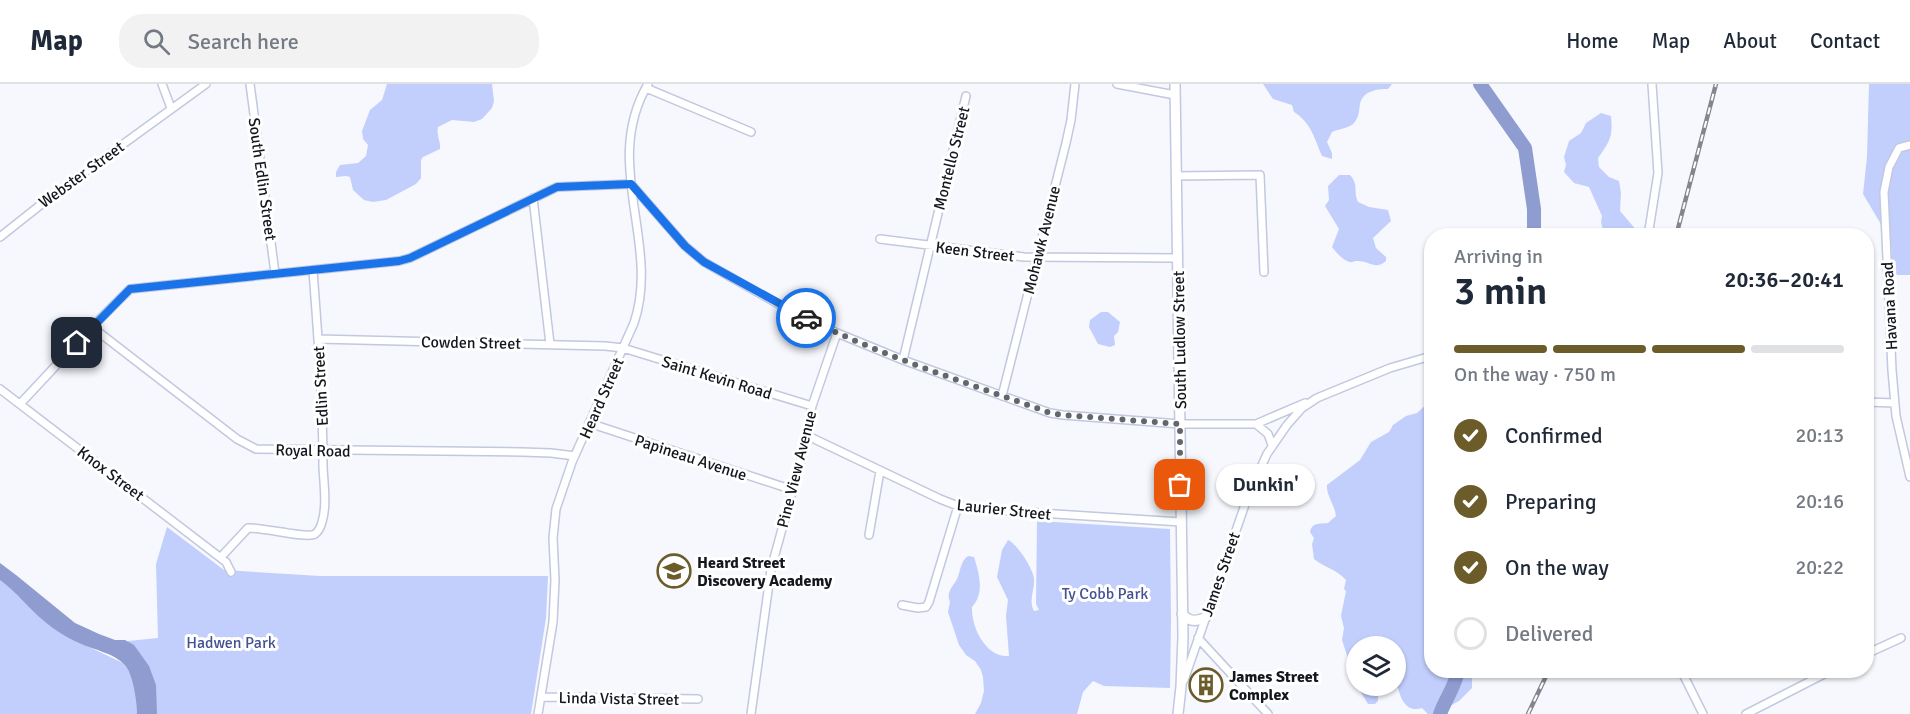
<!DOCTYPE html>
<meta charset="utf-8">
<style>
:root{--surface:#fff;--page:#f2f2f3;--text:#1f2937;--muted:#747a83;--line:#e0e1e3;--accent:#6b5c2a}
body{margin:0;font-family:Signika,sans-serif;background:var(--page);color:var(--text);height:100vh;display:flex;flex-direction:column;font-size:22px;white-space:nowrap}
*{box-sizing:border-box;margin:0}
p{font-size:20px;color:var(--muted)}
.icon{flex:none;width:33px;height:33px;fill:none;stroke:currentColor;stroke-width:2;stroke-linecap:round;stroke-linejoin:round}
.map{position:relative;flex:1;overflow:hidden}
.details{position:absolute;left:1424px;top:144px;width:450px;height:450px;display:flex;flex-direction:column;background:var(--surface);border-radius:24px;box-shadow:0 2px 4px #0004}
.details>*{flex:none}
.tools{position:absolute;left:1346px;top:552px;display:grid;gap:12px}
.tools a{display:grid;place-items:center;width:60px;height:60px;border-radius:50%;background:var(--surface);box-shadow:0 2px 4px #0004;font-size:30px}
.pin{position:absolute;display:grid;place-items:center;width:51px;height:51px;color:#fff;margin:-26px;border-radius:12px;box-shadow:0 3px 9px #0006}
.courier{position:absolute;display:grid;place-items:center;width:60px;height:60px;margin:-30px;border:4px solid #1a73e8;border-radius:50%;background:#fff;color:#222;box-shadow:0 2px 8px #0007}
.bubble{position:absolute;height:42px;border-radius:21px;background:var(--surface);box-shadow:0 2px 4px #0004;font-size:20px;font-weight:600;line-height:42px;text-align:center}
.headline em{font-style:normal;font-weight:600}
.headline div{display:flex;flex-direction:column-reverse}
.headline{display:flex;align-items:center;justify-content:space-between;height:102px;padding:0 30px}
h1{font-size:39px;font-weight:600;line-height:45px}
.bar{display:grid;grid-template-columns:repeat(4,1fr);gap:9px 6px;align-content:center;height:72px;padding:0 30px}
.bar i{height:8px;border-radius:4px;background:var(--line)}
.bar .current{background:var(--accent)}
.bar p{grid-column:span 4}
ol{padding:0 30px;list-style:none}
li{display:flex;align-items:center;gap:18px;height:66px}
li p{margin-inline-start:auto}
li .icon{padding:6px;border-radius:50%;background:var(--accent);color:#fff;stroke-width:4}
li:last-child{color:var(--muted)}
li i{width:33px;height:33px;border:3px solid var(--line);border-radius:50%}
header{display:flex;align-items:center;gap:36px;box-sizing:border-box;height:84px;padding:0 30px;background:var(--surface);border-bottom:2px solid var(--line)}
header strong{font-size:28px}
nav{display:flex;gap:33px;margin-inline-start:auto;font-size:21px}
.search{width:420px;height:54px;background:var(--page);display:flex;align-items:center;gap:15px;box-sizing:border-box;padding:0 21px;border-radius:24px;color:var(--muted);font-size:22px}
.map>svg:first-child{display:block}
.green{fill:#c2cefc}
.water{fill:#8f9ccf}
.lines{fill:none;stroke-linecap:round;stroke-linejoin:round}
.river{stroke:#8f9ccf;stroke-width:14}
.minor-casing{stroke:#c1c8e0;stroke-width:10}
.major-casing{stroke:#c1c8e0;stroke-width:12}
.minor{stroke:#fff;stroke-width:7}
.major{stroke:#fff;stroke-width:9}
.rail-casing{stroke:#84868d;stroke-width:4.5}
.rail{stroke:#fff;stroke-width:2;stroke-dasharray:7;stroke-linecap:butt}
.done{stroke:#64666d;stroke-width:6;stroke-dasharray:0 10.8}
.route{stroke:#1a73e8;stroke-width:8}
.labels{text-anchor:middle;stroke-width:6;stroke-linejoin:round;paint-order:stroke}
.street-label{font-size:16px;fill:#15171f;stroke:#fff}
.poi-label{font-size:16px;font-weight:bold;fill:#15171f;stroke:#fff;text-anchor:start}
.park-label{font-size:16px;fill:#445192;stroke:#fff}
</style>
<header>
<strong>Map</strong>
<div class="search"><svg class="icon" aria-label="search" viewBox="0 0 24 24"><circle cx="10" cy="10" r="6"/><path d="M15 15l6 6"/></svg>Search here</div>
<nav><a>Home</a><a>Map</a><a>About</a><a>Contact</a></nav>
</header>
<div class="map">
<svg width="1910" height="630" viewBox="0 0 1910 630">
<rect width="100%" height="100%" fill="#f6f8fd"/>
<path class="green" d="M387 0H492L494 17 492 24 482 35 474 38 452 36 438 43C436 52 441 57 440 65L423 73 421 76V94L416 100 386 116 373 118 364 116 353 106 350 93 346 92 336 93V88L340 81 358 79 366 72 368 61 363 55 362 47 370 26 382 16Z
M1263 0H1392L1388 5C1376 5 1363 7 1360 20 1359 27 1359 33 1354 39 1350 44 1338 45 1332 48L1327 58 1332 69V75L1322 72C1314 53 1311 39 1294 28L1292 21 1273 15Z
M1869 0H1910V191H1893L1891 161 1888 152 1863 110 1867 73Z
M1601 29 1611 32C1613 53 1610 57 1598 74L1599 83 1609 93 1619 97 1621 109 1620 127 1638 148V151H1604L1601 138 1602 132 1589 103 1574 99 1564 88 1566 81 1564 73 1569 57 1581 49 1586 39Z
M1339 91H1350C1359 101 1353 107 1358 118L1369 123 1388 126 1391 137 1373 154 1376 164 1386 173V177C1375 187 1369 176 1357 177 1350 177 1355 180 1347 177 1342 175 1336 168 1332 163L1339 145 1325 122 1329 116 1328 102Z
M1101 228H1108L1120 238 1118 248 1114 252 1115 261 1110 263 1098 260 1089 243 1090 236Z
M1431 316V509L1426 512 1424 524 1431 535V586L1472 587V604L1459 617 1448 623 1443 630H1428L1422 624C1407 629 1401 616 1398 604 1391 603 1384 604 1378 609V617L1375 620H1368L1357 602H1395V562H1356V599L1342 556 1344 544 1341 532 1346 507 1344 505 1346 496C1335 484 1325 484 1314 475L1312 460 1314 454 1310 448C1312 438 1320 440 1328 439L1336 432C1334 419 1326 411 1327 401L1360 376 1371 358 1389 348 1393 341 1406 332 1417 329Z
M1037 437 1170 445 1171 536 1170 604 1104 602 1093 597 1083 608 1077 630H975L981 619 984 607 983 593 981 586 975 577 966 571 959 561 948 528 950 518C946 508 952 504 957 495 961 486 960 478 968 472L974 473C979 489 985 509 972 523 971 543 986 574 1009 572L1006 532 1008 516 997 493 1002 466 1008 456C1017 460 1033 484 1034 495 1035 506 1028 516 1034 527L1039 526 1036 520Z
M167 443 224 486 320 492H548L546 534 531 630H0V494L87 562 125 580 128 557 158 554 156 480Z"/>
<path class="water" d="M0 479 16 491 75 539 99 550 115 556H125L134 561 149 582 156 601 157 630H137C137 618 133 590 125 581 114 569 94 566 79 559 68 554 54 546 44 537 28 524 17 508 0 496Z"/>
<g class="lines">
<path class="river" d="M1480 0 1525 64 1534 125V152
M1440 630C1445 615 1456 602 1458 586"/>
<g class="minor-casing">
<path id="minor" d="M162 0 171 24
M250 0 275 189
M1117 0 1175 11
M646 4 751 48
M1910 61 1899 64 1889 83 1884 108 1892 286 1896 332 1910 393
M1176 92 1260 91 1264 188
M631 100 685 162 704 178 789 226 837 249 903 276 1050 329 1063 331 1180 340H1256L1268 350 1272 361
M533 114 550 260
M1648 152 1658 89 1652 0
M0 153 53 111 206 0
M880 155 1024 173 1178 174
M92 243 237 355 256 365 522 368 551 369 575 372
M318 255 605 262 623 264 812 322
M903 276 966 12
M0 305 226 478 231 488
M1002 312 1066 59 1071 36 1075 0
M1866 318 1895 319
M20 320 92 243 130 205 399 177 410 174 557 103 631 100
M589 339 793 406
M1256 340 1305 319
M806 351 940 415 958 422 977 425 1181 438
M869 451 880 387
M221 473 248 444C263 443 307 455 315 450 319 447 321 442 322 438 327 422 324 401 323 383 323 318 318 252 313 187
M902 521 918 524 926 523 929 518 958 422
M1198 554 1268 630
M1866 570 1901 554
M1681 586 1703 630
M1184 596 1248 412 1267 370 1287 341 1302 324 1317 314 1390 284 1431 272
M541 613 698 615
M538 630 553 538 555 496 553 454 556 425 572 378 634 239C661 159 601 80 648 0
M751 630 771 485 801 376 812 322 837 249
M1746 630 1832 586"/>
</g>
<g class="major-casing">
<path id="major" d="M1175 0 1183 553 1181 603 1178 630
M1182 530C1189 538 1197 538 1206 533"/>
</g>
<use href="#minor" class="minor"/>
<use href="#major" class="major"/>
<g class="rail-casing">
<path id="rail" d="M1676 152 1716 0
M1528 630 1549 586"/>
</g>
<use href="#rail" class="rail"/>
</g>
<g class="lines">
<path class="done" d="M806 234C884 273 968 299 1050 329L1063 331 1180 340V401"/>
<path class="route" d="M77 259 130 205 399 177 410 174 557 103 631 100 685 162 704 178 806 234"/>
</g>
<defs>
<g id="school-ring" transform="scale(1.725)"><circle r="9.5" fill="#fff" stroke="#6b5c2a" stroke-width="1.5"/><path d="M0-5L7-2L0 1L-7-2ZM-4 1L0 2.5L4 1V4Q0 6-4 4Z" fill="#6b5c2a"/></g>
<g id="building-ring" transform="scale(1.725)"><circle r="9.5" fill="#fff" stroke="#6b5c2a" stroke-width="1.5"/><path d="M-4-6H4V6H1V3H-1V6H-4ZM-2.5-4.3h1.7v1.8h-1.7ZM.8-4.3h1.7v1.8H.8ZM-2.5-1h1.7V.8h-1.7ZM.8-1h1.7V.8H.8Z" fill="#6b5c2a"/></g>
</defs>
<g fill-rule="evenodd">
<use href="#school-ring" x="674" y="487"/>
<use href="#building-ring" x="1206" y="601"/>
</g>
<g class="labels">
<g class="street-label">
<text transform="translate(951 74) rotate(-76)" y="6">Montello Street</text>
<text transform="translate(81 90) rotate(-36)" y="6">Webster Street</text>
<text transform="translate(263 95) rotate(82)" y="6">South Edlin Street</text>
<text transform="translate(1041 156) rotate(-76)" y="6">Mohawk Avenue</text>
<text transform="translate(975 167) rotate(7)" y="6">Keen Street</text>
<text transform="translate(1889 222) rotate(-93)" y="6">Havana Road</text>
<text transform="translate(1179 256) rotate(-91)" y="6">South Ludlow Street</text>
<text transform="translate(471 258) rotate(1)" y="6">Cowden Street</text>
<text transform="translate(717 293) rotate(17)" y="6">Saint Kevin Road</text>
<text transform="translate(320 302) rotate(-93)" y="6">Edlin Street</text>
<text transform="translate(601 314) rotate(-66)" y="6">Heard Street</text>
<text transform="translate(313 366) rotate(1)" y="6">Royal Road</text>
<text transform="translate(691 373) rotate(18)" y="6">Papineau Avenue</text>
<text transform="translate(796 385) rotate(-76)" y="6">Pine View Avenue</text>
<text transform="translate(111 389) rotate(37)" y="6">Knox Street</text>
<text transform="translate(1004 425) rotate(6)" y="6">Laurier Street</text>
<text transform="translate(1220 490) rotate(-71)" y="6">James Street</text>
<text transform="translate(619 614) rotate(1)" y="6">Linda Vista Street</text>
</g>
<g class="poi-label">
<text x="697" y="484">Heard Street<tspan x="697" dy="18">Discovery Academy</tspan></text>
<text x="1229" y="598">James Street<tspan x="1229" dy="18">Complex</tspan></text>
</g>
<g class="park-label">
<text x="1105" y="515">Ty Cobb Park</text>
<text x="231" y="564">Hadwen Park</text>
</g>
</g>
</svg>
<div class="tools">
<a><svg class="icon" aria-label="layers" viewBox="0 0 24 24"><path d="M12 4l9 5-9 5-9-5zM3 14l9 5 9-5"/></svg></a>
</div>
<div class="pin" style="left:1180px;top:401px;background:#ea580c"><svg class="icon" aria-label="bag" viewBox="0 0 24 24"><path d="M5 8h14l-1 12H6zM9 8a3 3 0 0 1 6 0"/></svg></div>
<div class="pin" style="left:77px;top:259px;background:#1f2937"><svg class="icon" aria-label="home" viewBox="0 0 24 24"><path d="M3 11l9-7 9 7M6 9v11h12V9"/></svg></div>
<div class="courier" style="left:806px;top:234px"><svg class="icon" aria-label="car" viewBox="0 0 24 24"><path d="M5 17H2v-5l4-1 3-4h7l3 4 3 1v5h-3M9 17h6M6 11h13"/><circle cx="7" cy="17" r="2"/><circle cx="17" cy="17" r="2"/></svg></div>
<div class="bubble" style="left:1216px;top:380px;width:99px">Dunkin'</div>
<section class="details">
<div class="headline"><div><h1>3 min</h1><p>Arriving in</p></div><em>20:36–20:41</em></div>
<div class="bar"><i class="current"></i><i class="current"></i><i class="current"></i><i></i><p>On the way · 750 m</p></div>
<ol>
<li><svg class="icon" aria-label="check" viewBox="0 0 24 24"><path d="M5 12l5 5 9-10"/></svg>Confirmed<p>20:13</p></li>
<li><svg class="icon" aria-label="check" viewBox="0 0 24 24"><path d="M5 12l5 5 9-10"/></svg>Preparing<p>20:16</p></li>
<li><svg class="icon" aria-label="check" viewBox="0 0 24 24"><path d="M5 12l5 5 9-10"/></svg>On the way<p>20:22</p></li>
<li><i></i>Delivered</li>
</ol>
</section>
</div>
